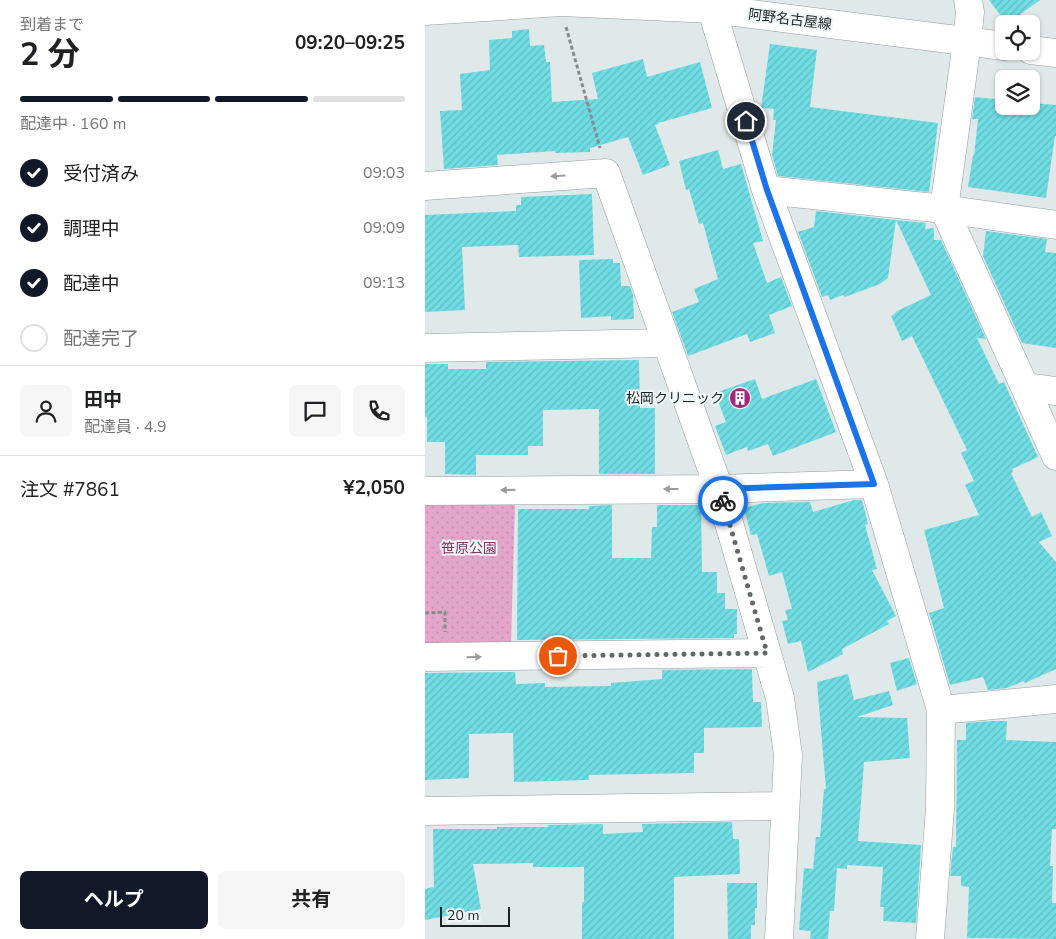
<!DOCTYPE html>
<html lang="ja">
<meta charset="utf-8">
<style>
:root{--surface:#fff;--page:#f6f6f6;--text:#202124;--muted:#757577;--line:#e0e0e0;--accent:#111827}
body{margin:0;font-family:"Nunito Sans","Noto Sans JP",sans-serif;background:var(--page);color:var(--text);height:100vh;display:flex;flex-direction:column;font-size:19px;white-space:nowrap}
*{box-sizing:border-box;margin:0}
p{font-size:16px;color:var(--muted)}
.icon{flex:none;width:28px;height:28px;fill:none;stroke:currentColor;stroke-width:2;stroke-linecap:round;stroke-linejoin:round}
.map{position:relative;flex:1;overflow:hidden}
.side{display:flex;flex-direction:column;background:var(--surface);width:425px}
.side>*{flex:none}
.buttons{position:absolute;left:570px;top:15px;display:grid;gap:10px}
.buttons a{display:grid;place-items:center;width:45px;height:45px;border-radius:8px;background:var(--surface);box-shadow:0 1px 4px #0004;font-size:25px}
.scale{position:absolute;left:15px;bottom:12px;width:70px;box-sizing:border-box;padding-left:5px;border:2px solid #1e2121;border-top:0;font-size:14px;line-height:18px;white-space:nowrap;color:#1e2121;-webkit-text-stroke:4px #eef6f7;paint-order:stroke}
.pin{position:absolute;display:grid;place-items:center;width:42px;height:42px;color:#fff;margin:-21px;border:2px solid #fff;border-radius:50%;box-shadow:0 1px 5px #0007}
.courier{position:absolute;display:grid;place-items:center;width:50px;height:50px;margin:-25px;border:4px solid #1a73e8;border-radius:50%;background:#fff;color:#222;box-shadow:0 1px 6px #0007}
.overview em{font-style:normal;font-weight:700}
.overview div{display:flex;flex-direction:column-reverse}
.overview{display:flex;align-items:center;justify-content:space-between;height:85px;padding:0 20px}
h1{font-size:32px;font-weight:700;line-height:38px}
.bar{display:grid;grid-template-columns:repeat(4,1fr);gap:8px 5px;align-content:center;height:60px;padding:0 20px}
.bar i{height:6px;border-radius:4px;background:var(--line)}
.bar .active{background:var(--accent)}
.bar p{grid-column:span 4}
.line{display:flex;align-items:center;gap:12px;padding:0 20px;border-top:1px solid var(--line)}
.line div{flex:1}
.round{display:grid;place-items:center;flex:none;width:52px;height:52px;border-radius:8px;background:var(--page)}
ol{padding:0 20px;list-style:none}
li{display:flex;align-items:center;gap:15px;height:55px}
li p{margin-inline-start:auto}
li .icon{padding:5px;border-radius:50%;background:var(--accent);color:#fff;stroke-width:4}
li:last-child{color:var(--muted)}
li i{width:28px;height:28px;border:2px solid var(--line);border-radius:50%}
.cta{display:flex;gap:10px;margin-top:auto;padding:10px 20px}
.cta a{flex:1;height:58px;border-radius:8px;background:var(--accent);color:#fff;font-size:20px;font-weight:700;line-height:58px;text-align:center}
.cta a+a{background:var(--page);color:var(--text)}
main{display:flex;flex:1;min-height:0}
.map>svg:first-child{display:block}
.park{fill:url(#park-dots)}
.building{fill:url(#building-hatch)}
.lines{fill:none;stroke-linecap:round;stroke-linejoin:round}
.street-casing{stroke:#949c9d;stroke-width:29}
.secondary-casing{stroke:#949c9d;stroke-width:29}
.path{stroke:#868c8c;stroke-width:3;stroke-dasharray:4 2.5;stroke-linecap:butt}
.street{stroke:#fff;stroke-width:28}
.secondary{stroke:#fff;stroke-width:28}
.oneway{fill:#9a9b9b}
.done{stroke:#626767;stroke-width:5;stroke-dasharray:0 9}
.route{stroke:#1a73e8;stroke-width:6}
.labels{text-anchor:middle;stroke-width:4;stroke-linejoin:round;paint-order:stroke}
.street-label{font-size:14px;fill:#1e2121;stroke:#eef6f7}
.poi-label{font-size:14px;fill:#1e2121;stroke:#eef6f7;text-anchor:end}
.park-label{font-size:14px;fill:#853369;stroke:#eef6f7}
</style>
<main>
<section class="side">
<div class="overview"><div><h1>2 分</h1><p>到着まで</p></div><em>09:20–09:25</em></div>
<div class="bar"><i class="active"></i><i class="active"></i><i class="active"></i><i></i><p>配達中 · 160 m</p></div>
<ol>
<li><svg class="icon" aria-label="check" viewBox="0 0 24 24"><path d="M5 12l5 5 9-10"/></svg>受付済み<p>09:03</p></li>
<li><svg class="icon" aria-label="check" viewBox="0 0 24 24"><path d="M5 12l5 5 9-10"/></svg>調理中<p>09:09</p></li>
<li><svg class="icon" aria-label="check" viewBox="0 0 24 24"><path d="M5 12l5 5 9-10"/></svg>配達中<p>09:13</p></li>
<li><i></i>配達完了</li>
</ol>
<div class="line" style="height:90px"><a class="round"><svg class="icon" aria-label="person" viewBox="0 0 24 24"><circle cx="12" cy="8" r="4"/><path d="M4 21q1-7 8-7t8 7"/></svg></a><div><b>田中</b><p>配達員 · 4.9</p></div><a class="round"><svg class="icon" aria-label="chat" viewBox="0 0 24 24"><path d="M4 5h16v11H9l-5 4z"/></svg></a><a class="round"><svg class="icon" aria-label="phone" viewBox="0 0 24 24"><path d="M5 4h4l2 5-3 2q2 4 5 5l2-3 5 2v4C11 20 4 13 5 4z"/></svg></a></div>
<div class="line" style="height:65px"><div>注文 #7861</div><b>¥2,050</b></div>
<div class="cta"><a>ヘルプ</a><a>共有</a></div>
</section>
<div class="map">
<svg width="631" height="939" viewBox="0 0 631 939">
<defs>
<pattern id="park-dots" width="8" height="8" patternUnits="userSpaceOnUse" patternTransform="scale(1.25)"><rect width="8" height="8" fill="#e3a6ca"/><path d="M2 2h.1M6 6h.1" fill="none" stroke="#c28fad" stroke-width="1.8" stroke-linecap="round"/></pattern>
<pattern id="building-hatch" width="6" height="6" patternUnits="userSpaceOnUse" patternTransform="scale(1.25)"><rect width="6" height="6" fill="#70dce3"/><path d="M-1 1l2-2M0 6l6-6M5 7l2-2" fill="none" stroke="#61bcc2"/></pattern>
</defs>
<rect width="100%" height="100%" fill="#e0e9e9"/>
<path class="park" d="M90 503 86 644 0 645V504Z"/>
<path class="building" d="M564 0H615L582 24Z
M104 29 105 46 119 45 121 62H125L127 102 173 99 167 73 218 59 222 77 275 62 287 108 233 123 234 124 230 125 245 165 218 175 203 137 165 148V152L130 153V151L72 155 73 165 19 169 15 111 37 110 35 74 65 70 64 40 87 38V31Z
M345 44 392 50 385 107 513 123 504 192 353 176 347 155 351 120H348L349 109 336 108Z
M550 97 579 100V106H606V103L631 105V136H630L621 198 543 187 548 155 549 156 553 119H547Z
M293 150 298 169 316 164 338 241 328 243 342 283 356 277 367 306 344 315 350 333 325 342 322 334 263 356 247 312 274 302 269 289 293 279 278 223 274 224 264 189 261 190 254 161Z
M167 194 169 255 94 257 93 245 37 247 40 310 0 312V215L91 211V205H96V197Z
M391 211 471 220 463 278 455 284 420 297 418 295 405 300 403 295 397 297 373 232 389 227Z
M471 220 501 223 500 229 509 228V240H516L561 339 552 338 574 384 579 382 613 457 587 469 588 472 586 473 607 517 616 512 627 536 614 542 631 562V669L600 683 599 681 582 688 563 690 558 677 525 685 504 613 519 608 499 530 554 515 540 485 549 481 536 453 542 450 487 336 477 341 466 316 471 313 470 312 506 295Z
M561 231 622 239 620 252 631 253V348L597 343 558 256Z
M188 259V263H195L196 286H205L208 295 209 319 186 320V316L156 318 154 260Z
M214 360 215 408H230V474H174V409L118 410V446H103V455H51V475L20 474V442H2V417H0V364H23V369H61V362Z
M330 379 337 399 391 379 411 432 348 456 343 444 323 451 322 447 301 455 290 426 301 422 290 393Z
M429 500H437L443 524 440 525 452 569 447 570 471 616 462 621 464 624 417 649 418 654 383 672 376 641 363 644 357 621 363 620 360 610 367 609 357 572 344 576 332 534 326 535 319 508 338 503 385 502 388 512Z
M187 505V558H226L227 527H232V505H276L277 572H292V593H300V609H312V634H309V638L92 640 93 509H164V506Z
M484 658 492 684 472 691 465 663Z
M327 669 328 702H336L337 727 279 728V753H269V773L164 775V780L89 782 88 733 44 734V778L0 780V673L90 672 91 684 120 683V687L186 686V683L237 679V670Z
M423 674 429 700 464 691 468 705 432 717 482 718 485 758 439 762 433 841 496 845 491 923 458 921 459 907H455L458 867 422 865V869L412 868 409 911H405L403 939H385L386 931 374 930 379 868 388 869 391 837H395L399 789H401L392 682Z
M567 721H582L581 740 631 742V829H627L625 866H628L627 903H631V939L542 938 544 887 536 886V876H525L528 847H531L532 740H541V723Z
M307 822 308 839H314L315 874 249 877V939H157V902H159V867H108V863L48 864 56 909 0 920V889L9 887 8 829H72V827H123V825L178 824V834L218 832 217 824Z
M302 883H332V908H330V925H326V939H303Z"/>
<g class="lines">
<g class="street-casing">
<path id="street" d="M284 0 341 190 449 484 516 710 515 808 505 939
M543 0 545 12 542 42 519 209 631 456
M0 186 181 173 294 489 355 698 363 755 354 939
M341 190 519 209 631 225
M0 348 241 343
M600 387 631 391
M0 491 294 489 449 484
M0 657 341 653
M516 710 631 699
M0 811 360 806"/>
</g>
<g class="secondary-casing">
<path id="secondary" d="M0 11 136 2 287 9 579 46
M606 50 631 53"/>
</g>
<path class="path" d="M141 27 175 148
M0 613 20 612V632"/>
<use href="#street" class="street"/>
<use href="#secondary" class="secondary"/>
</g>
<defs><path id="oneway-solid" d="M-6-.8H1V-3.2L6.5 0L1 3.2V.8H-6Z" transform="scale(1.25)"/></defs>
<g class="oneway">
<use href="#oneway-solid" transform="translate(133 176) rotate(176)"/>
<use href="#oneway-solid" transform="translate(246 489) rotate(180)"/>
<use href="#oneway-solid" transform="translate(83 490) rotate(179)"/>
<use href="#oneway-solid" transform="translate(49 657) rotate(-1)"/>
</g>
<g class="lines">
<path class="done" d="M133 656 342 653 298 501"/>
<path class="route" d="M298 501 294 489 449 484 342 190 321 121"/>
</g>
<defs>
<g id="building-disc" transform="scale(1.125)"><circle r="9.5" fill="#a2287d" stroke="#eef6f7"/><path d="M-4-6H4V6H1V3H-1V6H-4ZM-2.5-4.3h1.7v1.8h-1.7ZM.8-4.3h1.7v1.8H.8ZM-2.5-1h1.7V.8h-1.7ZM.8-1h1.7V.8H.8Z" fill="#fff"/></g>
</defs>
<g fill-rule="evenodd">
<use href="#building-disc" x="315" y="398"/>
</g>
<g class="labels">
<g class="street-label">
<text transform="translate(365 19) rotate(7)" y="5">阿野名古屋線</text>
</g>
<g class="poi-label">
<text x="299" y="403">松岡クリニック</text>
</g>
<g class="park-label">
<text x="44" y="553">笹原公園</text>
</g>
</g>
</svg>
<div class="buttons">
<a><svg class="icon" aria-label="locate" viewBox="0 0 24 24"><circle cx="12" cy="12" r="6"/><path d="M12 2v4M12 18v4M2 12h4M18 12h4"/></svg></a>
<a><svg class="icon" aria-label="layers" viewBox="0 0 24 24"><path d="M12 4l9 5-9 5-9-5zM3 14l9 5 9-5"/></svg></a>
</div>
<div class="scale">20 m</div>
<div class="pin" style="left:133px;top:656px;background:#ea580c"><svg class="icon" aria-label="bag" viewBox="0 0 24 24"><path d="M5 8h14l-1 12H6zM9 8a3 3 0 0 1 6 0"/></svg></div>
<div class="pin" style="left:321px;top:121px;background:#1f2937"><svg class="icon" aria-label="home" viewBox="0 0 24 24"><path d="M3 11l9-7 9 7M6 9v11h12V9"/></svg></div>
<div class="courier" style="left:298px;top:501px"><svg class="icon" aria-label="bike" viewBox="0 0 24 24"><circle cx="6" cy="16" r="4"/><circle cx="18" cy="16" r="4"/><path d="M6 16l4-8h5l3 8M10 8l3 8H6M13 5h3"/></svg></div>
</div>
</main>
